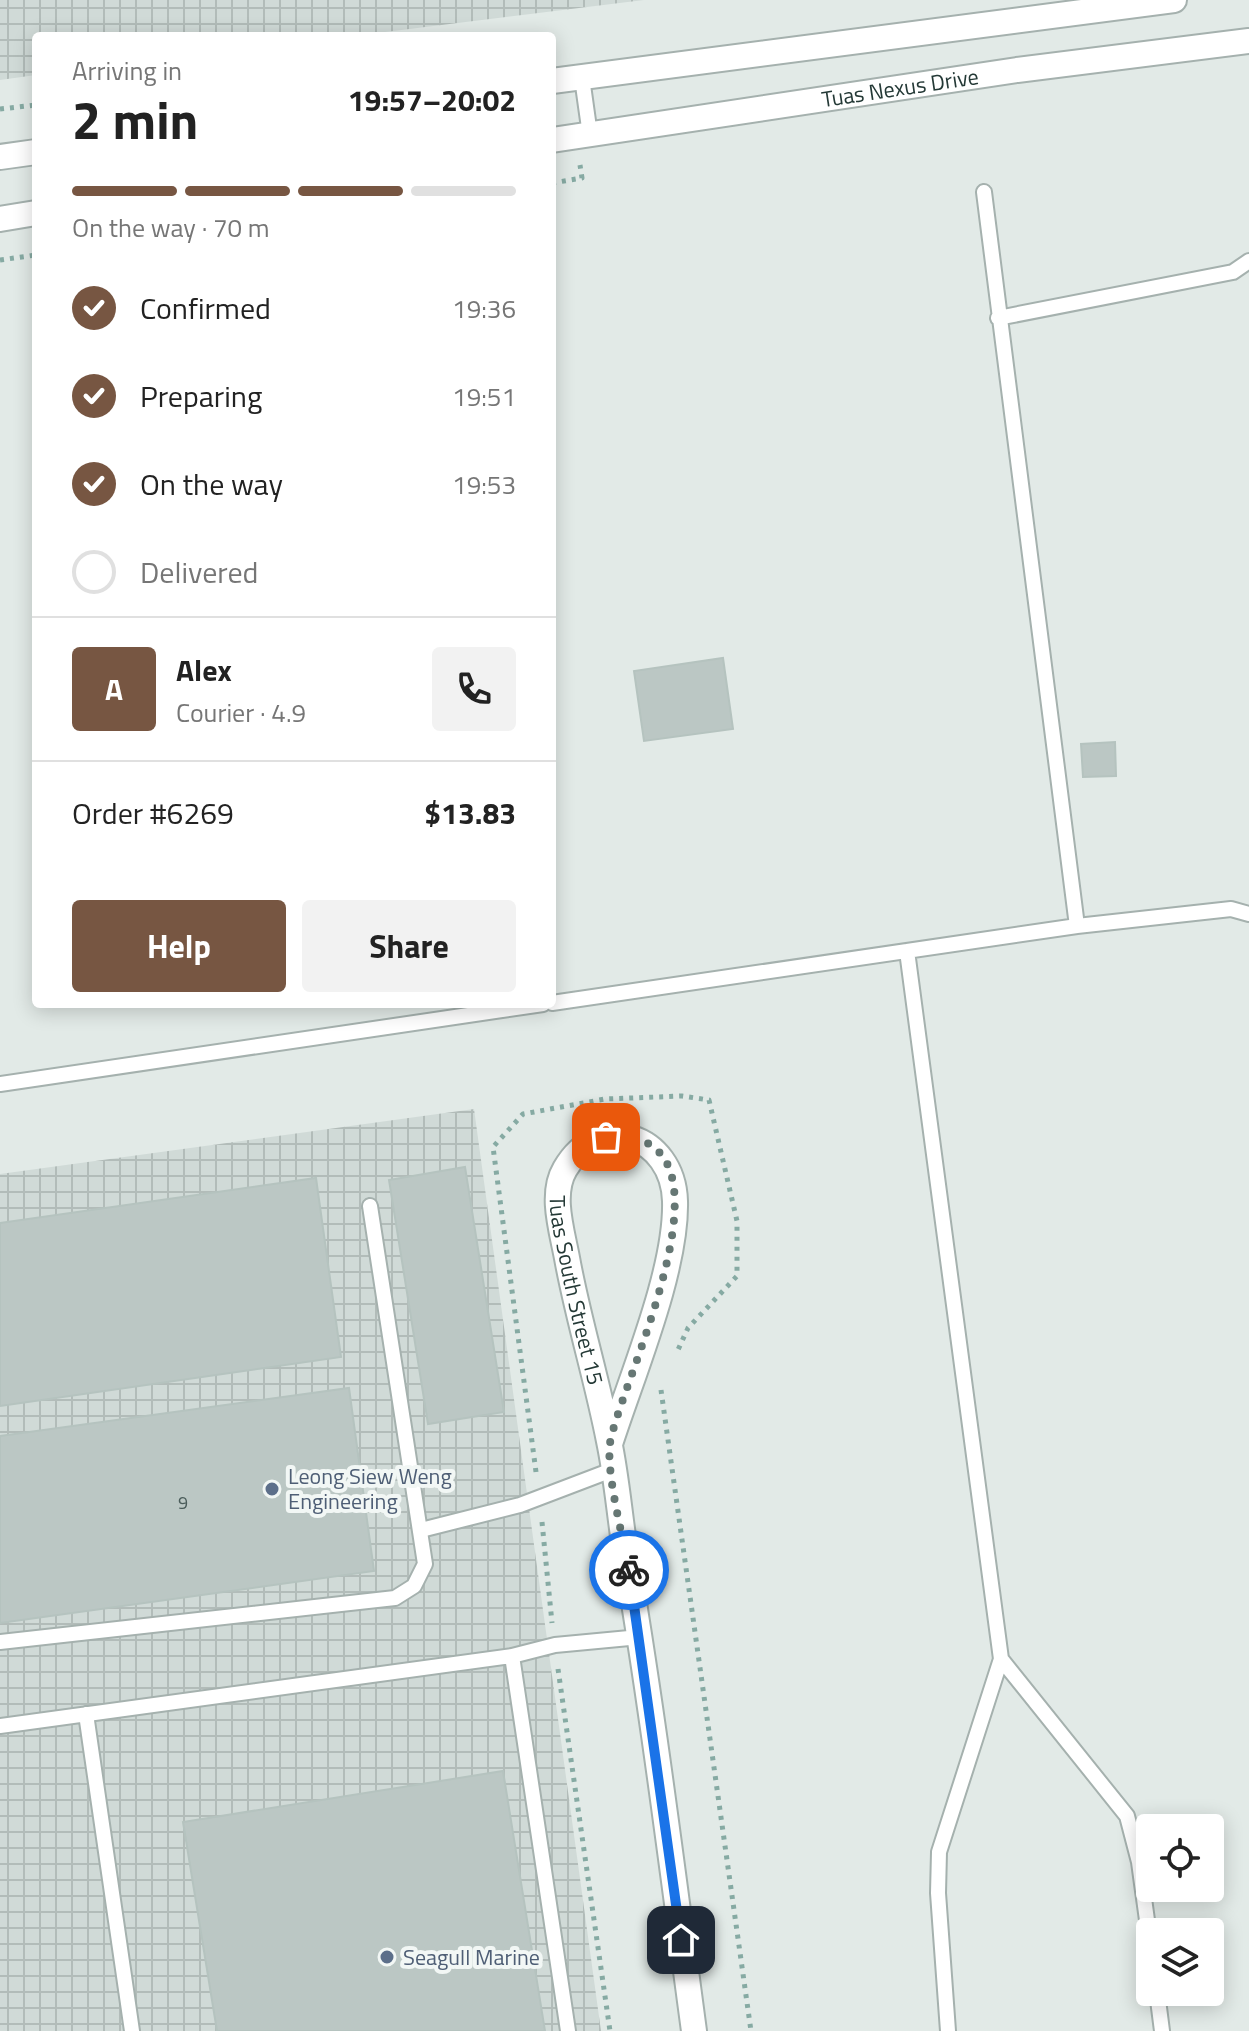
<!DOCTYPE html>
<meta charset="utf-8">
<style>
:root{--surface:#fff;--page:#f2f2f2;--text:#222;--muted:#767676;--line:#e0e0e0;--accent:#775642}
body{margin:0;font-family:"Titillium Web",sans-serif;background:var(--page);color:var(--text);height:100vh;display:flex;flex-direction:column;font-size:30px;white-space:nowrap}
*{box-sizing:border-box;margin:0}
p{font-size:26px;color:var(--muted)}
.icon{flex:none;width:44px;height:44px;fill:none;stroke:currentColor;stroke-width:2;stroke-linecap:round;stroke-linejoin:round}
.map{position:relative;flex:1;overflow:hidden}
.side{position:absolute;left:32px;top:32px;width:524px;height:976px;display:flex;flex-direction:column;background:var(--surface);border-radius:8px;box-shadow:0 4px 20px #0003}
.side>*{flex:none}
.controls{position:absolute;left:1136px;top:1814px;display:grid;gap:16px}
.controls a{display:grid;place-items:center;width:88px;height:88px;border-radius:8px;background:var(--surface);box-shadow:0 4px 20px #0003;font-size:40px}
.pin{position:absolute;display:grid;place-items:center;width:68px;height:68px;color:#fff;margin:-34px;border-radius:16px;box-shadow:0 4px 12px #0006}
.courier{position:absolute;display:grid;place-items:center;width:80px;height:80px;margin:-40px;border:6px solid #1a73e8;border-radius:50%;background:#fff;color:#222;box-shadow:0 2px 10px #0007}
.overview em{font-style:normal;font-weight:700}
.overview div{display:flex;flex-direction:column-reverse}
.overview{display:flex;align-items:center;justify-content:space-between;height:136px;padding:0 40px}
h1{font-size:52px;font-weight:700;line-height:60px}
.bar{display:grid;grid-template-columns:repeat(4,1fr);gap:12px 8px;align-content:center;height:96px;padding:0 40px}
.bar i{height:10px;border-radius:6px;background:var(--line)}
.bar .on{background:var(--accent)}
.bar p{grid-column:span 4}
.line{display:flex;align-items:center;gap:20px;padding:0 40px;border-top:2px solid var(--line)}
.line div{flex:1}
.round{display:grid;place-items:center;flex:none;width:84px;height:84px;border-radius:8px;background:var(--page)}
ol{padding:0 40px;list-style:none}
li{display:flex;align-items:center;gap:24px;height:88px}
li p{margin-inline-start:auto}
li .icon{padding:8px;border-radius:50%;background:var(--accent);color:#fff;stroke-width:4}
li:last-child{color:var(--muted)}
li i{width:44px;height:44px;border:4px solid var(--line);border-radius:50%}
.action{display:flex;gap:16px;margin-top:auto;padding:16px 40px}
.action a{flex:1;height:92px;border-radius:8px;background:var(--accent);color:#fff;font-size:32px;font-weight:700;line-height:92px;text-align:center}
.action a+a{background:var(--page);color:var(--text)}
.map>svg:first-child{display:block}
.industrial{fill:url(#industrial-grid)}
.building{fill:#bbc7c4;stroke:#b5c3bf;stroke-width:2}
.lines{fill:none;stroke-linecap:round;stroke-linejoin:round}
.service-casing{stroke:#a5b1ae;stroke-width:18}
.minor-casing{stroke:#a5b1ae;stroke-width:28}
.path{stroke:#86aaa3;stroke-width:5;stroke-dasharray:4 6;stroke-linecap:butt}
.service{stroke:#fff;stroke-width:14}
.minor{stroke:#fff;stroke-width:24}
.done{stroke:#667774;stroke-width:8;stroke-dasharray:0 14.4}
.route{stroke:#1a73e8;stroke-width:10}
.service-dot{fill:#5c6f8a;stroke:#f2f7f5;stroke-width:3}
.labels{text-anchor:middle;stroke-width:8;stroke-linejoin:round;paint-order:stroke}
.number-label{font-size:18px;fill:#4a5c5a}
.street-label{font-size:22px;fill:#243936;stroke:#f2f7f5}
.service-label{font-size:22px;fill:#4e5e75;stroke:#f2f7f5;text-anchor:start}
</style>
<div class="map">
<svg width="1249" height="2031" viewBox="0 0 1249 2031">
<defs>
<pattern id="industrial-grid" width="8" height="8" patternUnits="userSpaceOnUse" patternTransform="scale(2)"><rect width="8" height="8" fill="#d0dad7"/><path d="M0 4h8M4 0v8" fill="none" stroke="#b2bcb9"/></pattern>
</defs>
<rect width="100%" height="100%" fill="#e2eae7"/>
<path class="industrial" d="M0 0H644L353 36H36V75L0 80Z
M474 1109 601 2031H0V1174Z"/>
<path class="building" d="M723 658 733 729 644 741 634 671Z
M1115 742 1116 776 1083 777 1081 744Z
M465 1167 504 1412 428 1424 389 1180Z
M316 1178 341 1357 0 1406V1223Z
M349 1388 374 1571 0 1623V1436Z
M503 1771 545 2031H217L183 1822Z"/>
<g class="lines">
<g class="service-casing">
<path id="service" d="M582 78 590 135
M984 192 1077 926
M998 318 1233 272 1249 261
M907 951 1001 1659 939 1852 938 1893 948 2031
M552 1003 1077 926 1231 909 1249 914
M0 1084 543 1004
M421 1530 520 1505 612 1470
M0 1642 395 1598 414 1586 425 1564 370 1206
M512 1656 568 2031
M1001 1659 1127 1816 1139 1862 1150 1942
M86 1714 132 2031
M0 1726 512 1656 555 1645 640 1637
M1157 1992 1162 2031"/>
</g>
<g class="minor-casing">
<g id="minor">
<path d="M552 81 1174 0"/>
<path id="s1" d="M552 140 1017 70 1249 41"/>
<path d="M0 157 36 152"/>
<path d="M0 219 36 213"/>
<path id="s2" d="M610 1444C632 1375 677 1270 675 1201 673 1135 599 1110 565 1169 550 1194 562 1231 567 1258 578 1319 597 1379 609 1441 616 1474 619 1509 624 1543 652 1705 672 1868 694 2031"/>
</g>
</g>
<path class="path" d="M0 109 36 105
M552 183 582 178 580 165
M0 260 36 255
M661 1390 751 2031
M536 1472 493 1147 523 1114 605 1099 682 1096 709 1100 737 1221V1276L688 1328 677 1352
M542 1522 552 1623
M558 1669 610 2031"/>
<use href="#service" class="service"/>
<use href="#minor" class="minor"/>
</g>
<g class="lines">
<path class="done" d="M606 1137C753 1124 620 1382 610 1443 606 1474 623 1537 629 1570"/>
<path class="route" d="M629 1570 681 1940"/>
</g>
<g class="service-dot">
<circle cx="272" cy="1489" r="8"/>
<circle cx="387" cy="1957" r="8"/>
</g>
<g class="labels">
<g class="number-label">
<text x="183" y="1509">9</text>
</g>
<g class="street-label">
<text dy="8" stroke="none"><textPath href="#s1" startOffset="352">Tuas Nexus Drive</textPath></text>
<text dy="8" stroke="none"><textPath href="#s2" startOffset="538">Tuas South Street 15</textPath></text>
</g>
<g class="service-label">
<text x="288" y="1484">Leong Siew Weng<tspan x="288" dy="25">Engineering</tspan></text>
<text x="403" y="1965">Seagull Marine</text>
</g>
</g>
</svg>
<div class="controls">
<a><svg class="icon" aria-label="locate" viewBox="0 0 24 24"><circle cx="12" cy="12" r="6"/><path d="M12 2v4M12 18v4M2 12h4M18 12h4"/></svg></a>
<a><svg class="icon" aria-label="layers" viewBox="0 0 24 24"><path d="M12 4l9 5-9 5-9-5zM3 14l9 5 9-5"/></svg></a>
</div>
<div class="pin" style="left:606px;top:1137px;background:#ea580c"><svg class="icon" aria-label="bag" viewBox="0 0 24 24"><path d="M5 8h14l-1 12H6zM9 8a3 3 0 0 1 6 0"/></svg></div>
<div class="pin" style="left:681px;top:1940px;background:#1f2937"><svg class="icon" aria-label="home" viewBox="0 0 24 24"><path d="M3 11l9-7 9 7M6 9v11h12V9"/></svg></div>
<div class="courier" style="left:629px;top:1570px"><svg class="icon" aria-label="bike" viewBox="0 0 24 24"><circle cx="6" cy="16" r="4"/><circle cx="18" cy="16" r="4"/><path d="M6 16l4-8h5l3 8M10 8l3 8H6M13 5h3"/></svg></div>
<section class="side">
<div class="overview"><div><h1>2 min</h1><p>Arriving in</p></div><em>19:57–20:02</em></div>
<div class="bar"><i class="on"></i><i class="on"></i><i class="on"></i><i></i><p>On the way · 70 m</p></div>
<ol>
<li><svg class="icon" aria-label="check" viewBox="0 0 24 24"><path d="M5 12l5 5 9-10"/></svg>Confirmed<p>19:36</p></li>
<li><svg class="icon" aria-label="check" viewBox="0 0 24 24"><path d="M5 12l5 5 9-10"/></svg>Preparing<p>19:51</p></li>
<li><svg class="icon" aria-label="check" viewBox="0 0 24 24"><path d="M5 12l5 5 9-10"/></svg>On the way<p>19:53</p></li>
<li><i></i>Delivered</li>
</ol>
<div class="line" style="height:144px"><b class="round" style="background:var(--accent);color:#fff">A</b><div><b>Alex</b><p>Courier · 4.9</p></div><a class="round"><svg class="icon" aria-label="phone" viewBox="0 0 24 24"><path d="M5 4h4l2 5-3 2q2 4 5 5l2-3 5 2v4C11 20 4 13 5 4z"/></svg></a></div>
<div class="line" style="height:104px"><div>Order #6269</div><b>$13.83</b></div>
<div class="action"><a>Help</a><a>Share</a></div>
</section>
</div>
